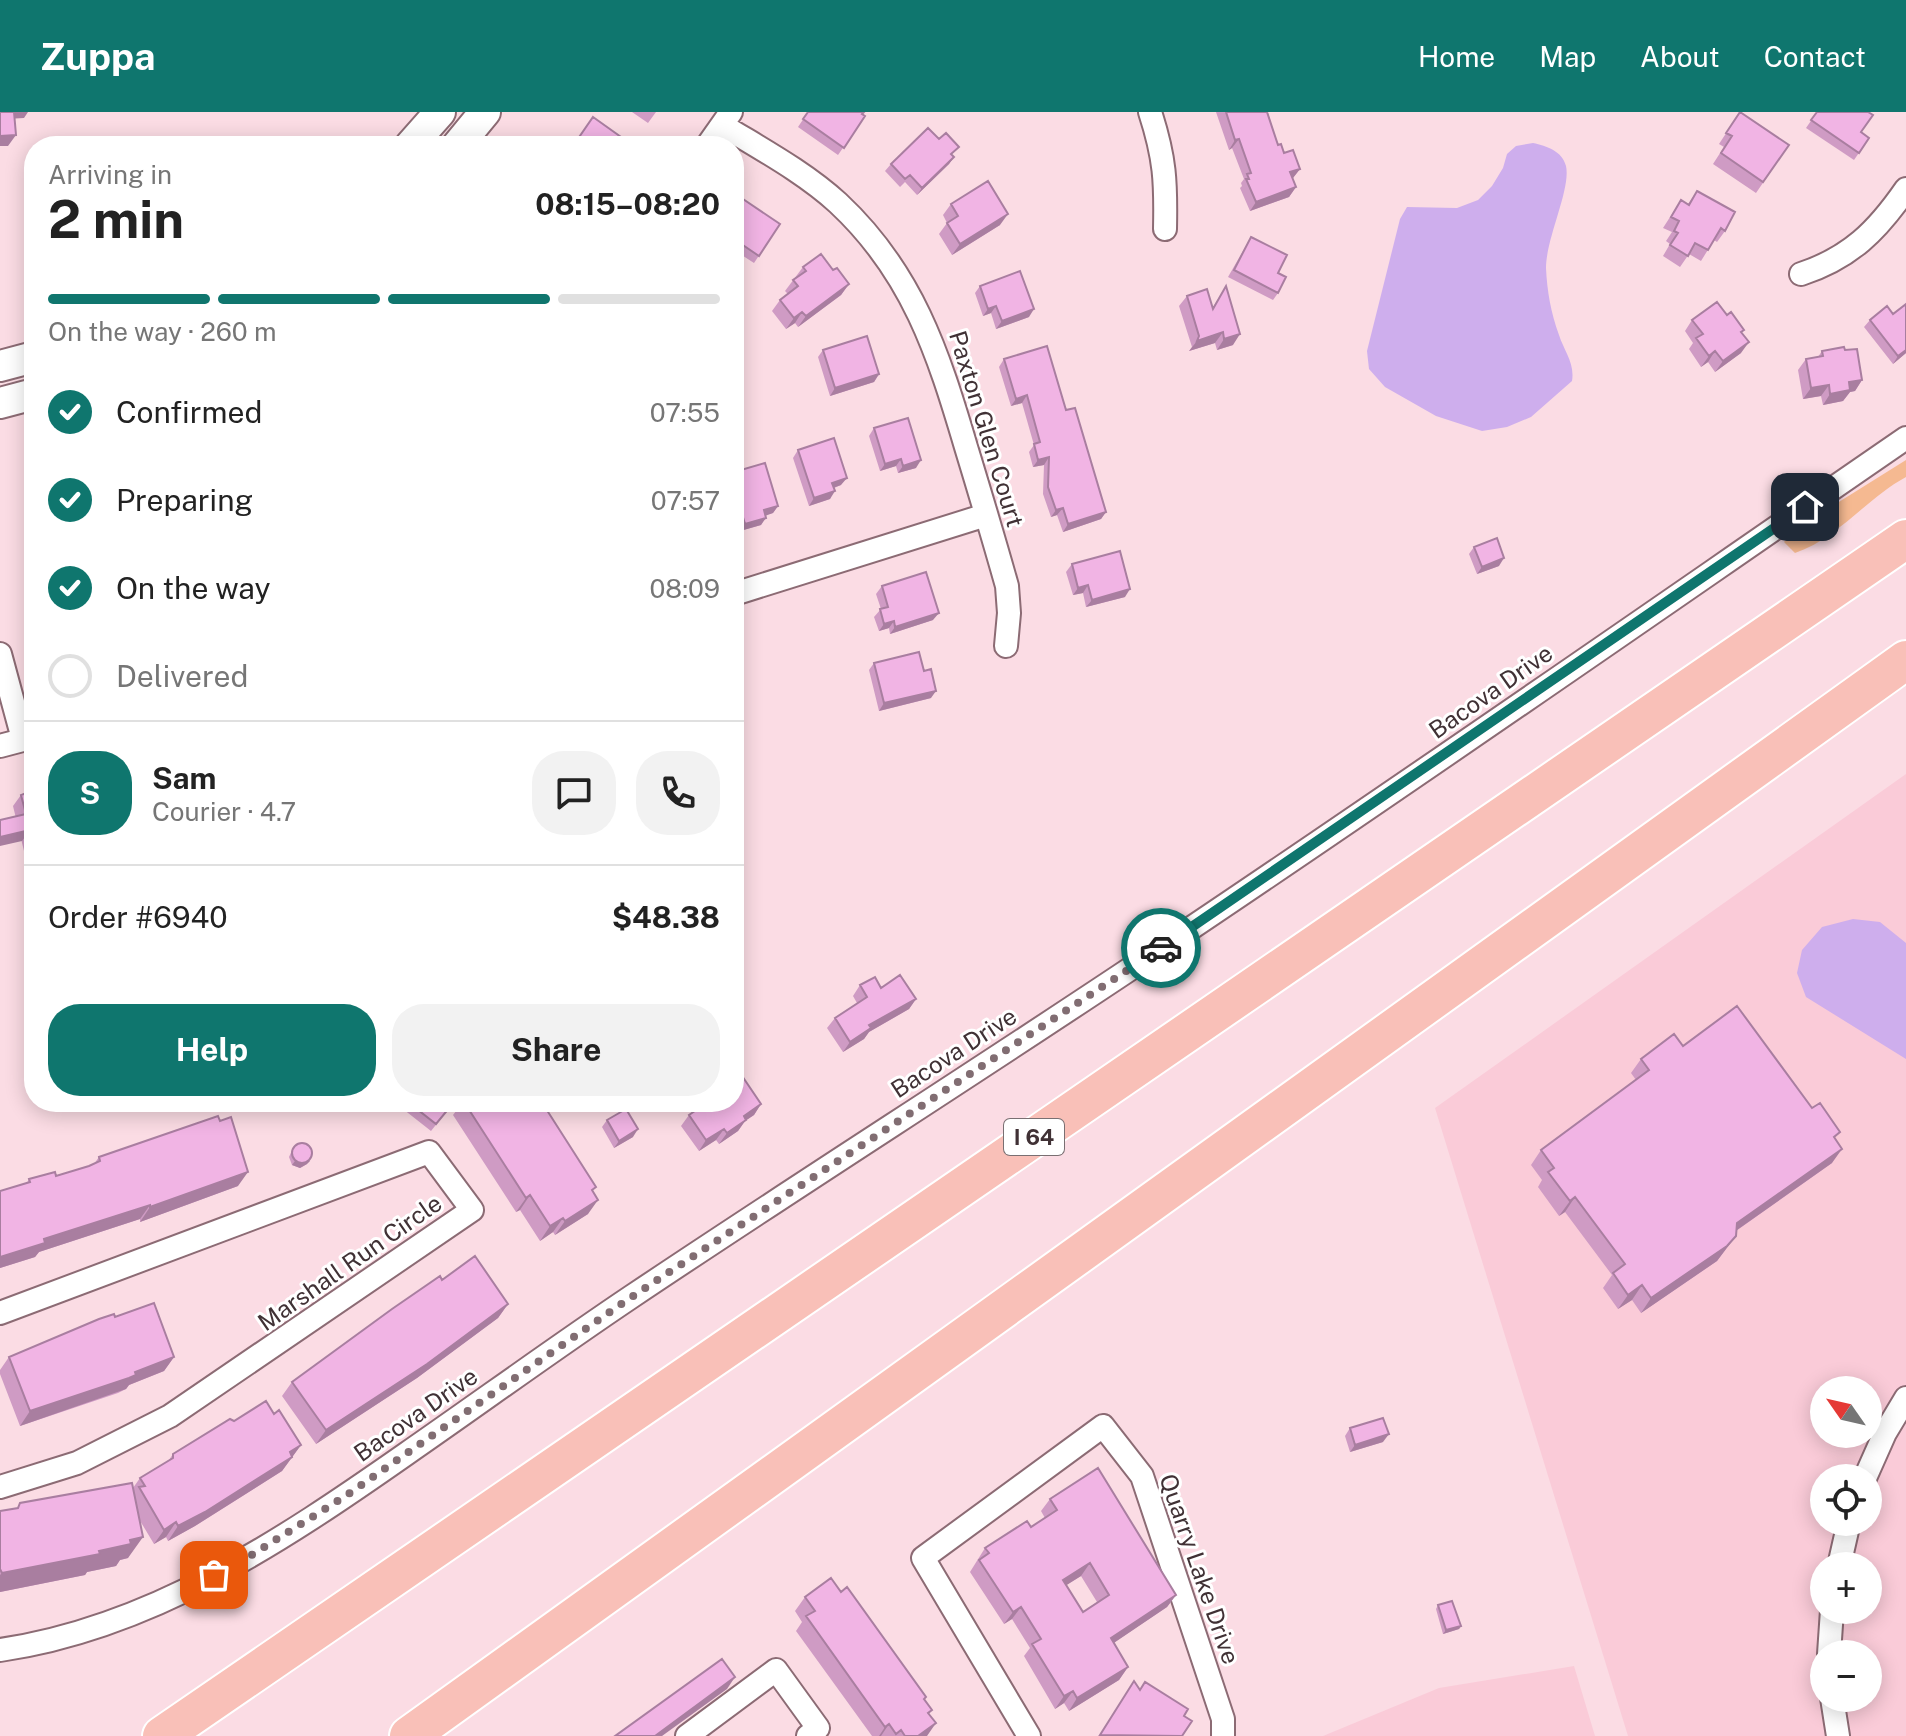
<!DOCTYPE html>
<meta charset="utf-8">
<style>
:root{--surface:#fff;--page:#f2f2f2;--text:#222;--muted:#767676;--line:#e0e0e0;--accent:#0f766e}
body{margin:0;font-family:"Public Sans",sans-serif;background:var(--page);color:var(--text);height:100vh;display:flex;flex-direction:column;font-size:30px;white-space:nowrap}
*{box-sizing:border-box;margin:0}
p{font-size:26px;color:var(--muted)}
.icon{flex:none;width:44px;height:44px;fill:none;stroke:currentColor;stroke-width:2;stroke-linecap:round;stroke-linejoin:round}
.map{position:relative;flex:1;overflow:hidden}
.panel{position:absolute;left:24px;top:24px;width:720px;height:976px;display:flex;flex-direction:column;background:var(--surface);border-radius:32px;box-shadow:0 4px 20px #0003}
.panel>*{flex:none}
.needle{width:52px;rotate:304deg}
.buttons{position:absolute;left:1810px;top:1264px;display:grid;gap:16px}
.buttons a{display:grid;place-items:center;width:72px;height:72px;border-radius:50%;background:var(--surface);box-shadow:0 4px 20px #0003;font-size:40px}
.pin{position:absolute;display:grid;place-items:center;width:68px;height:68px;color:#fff;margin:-34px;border-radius:16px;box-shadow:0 4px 12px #0006}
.courier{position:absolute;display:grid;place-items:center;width:80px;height:80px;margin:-40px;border:6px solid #0f766e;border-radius:50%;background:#fff;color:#222;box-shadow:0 2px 10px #0007}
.summary em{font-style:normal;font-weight:700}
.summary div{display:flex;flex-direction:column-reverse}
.summary{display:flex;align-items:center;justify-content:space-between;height:136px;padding:0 24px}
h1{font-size:52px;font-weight:700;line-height:60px}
.bar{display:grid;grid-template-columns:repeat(4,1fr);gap:12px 8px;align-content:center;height:96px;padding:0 24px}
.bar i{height:10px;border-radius:6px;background:var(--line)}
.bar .active{background:var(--accent)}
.bar p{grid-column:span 4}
.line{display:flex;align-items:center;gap:20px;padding:0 24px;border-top:2px solid var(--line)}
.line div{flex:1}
.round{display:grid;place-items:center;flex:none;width:84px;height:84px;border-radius:32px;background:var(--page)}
ol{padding:0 24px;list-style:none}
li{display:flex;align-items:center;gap:24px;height:88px}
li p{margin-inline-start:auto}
li .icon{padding:8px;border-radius:50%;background:var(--accent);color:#fff;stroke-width:4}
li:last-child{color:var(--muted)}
li i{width:44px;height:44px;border:4px solid var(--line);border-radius:50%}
.primary-button{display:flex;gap:16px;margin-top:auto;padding:16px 24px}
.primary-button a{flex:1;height:92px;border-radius:32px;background:var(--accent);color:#fff;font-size:32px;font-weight:700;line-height:92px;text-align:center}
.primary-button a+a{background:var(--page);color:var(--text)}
header{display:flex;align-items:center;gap:48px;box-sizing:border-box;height:112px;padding:0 40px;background:var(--accent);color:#fff}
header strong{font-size:38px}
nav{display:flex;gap:44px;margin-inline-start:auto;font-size:28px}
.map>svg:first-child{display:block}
.built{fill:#facbd8;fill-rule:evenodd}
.green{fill:#f5b991}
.water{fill:#ceaeed}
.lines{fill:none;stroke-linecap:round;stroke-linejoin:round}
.street-casing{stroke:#8c6b74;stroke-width:26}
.secondary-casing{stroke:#8c6b74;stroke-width:34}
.highway-casing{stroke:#fff;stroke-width:42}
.street{stroke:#fff;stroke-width:22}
.secondary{stroke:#fff;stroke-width:30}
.highway{stroke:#f9c0b8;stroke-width:38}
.wall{fill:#cf9bc4;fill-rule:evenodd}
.shaded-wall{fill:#a97ea0}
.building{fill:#f1b4e4;stroke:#a97ea0;stroke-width:2;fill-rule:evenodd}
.done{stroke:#816d72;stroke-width:8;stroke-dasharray:0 14.4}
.route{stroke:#0f766e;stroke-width:10}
.labels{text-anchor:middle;stroke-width:6;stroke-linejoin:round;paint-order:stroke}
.shield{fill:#fff;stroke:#796f72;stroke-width:2}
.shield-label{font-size:22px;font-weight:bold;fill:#403135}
.street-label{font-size:24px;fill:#403135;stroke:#fff}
</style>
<header>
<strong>Zuppa</strong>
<nav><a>Home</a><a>Map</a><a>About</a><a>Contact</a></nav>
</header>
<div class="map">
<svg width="1906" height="1624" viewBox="0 0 1906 1624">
<rect width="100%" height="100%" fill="#fbdce4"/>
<path class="built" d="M1906 662V1624H1628L1435 996ZM1824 1278H1868V1322H1824ZM1824 1366H1868V1410H1824ZM1824 1454H1868V1498H1824ZM1824 1542H1868V1586H1824Z
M1574 1554 1595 1624H1323L1439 1576Z"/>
<path class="green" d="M1906 348V365C1867 386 1837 427 1795 441L1784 430 1794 418Z"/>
<path class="water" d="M1533 31C1547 34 1562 39 1566 54 1571 77 1546 126 1546 156 1547 179 1551 201 1559 223 1564 239 1575 251 1572 269L1531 305 1507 315 1482 319 1436 304 1385 275 1369 257 1367 239 1400 107 1407 95 1457 96 1478 88 1492 74 1503 56 1507 42 1516 34Z
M1853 807 1880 810 1906 831V947L1806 885 1797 861 1802 838 1822 815Z"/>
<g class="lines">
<g class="street-casing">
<path id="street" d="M1150 0C1165 46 1166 70 1165 117
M722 13C761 37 804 60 838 91 912 160 938 240 966 335 980 381 994 428 1007 474L1009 501 1006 534
M707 34 731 0
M1801 162C1850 146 1877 119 1906 77
M734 482 986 403
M0 542 23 627
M0 634 34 625
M0 1201 429 1040 472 1098 170 1304 77 1351 0 1375
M1865 1366 1885 1321 1906 1286
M1839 1454 1849 1410
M0 1538C152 1516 283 1428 406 1342 481 1290 555 1236 631 1185 804 1069 981 957 1154 841 1407 672 1656 498 1906 326
M1829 1542 1832 1498
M1832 1586 1838 1624
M687 1624 776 1558 818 1616 808 1624
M1029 1624 923 1446 1103 1314 1142 1364 1223 1607V1624"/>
</g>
<g class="secondary-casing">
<path id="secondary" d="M410 34 440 0
M457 34 485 0
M0 254 34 245
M0 291 34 282"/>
</g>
<g class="highway-casing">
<path id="highway" d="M162 1624 1906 427
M409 1624 1906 548"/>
</g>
<use href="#street" class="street"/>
<use href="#secondary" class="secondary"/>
<use href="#highway" class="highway"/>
</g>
<path class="wall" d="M632 0H656L648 11Z
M808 0 862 2 865 4 838 43 798 15Z
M1216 0H1268V1L1278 33 1300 57 1292 67 1296 75 1289 85 1250 99 1240 76 1242 74 1241 71 1244 67 1232 36 1229 38Z
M1740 0 1789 33 1756 81 1713 52 1724 35 1719 32Z
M1817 0 1861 20 1869 26 1854 48 1806 16Z
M952 43 954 45 949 52 917 83 905 70 900 75 885 59 891 52Z
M1697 79 1725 119 1717 130 1714 128 1701 149 1689 142 1680 155 1663 144 1670 132 1666 129 1672 120 1663 116 1681 88 1688 92Z
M951 92 1000 113 952 143 939 122 947 111 943 103Z
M734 94 780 112 754 151 734 138Z
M1251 125 1278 161V181L1273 188 1228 165Z
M803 155 833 158 849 172 841 183 798 215 795 211 786 217 772 199 780 188 788 182 785 179Z
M980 174 1029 205 996 217 991 201 983 204 975 181Z
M1226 174 1233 233 1217 238 1215 231 1189 239 1192 235 1179 194 1187 184 1213 195Z
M1893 202 1906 241 1893 252 1864 215 1870 208Z
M1727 203 1742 221 1741 241 1715 260 1708 250 1701 255 1689 237 1693 231 1685 219 1692 208Z
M823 238 879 262 874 270 830 284 818 245Z
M1845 238 1862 268 1855 279 1850 280 1843 289 1823 293 1821 284 1803 287 1798 258 1806 247 1818 245 1822 239Z
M1004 247 1066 298 1106 400 1101 407 1063 420 1057 403 1051 405 1043 382 1044 353 1033 355 1029 340 1034 333 1022 291 1011 294 999 255Z
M874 316 916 356 898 361 896 354 880 359 869 324Z
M798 338 841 373 834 376 830 387 809 394 793 346Z
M734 360 778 394 773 401 765 403 761 413 740 419 734 399Z
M34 362V389L29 369Z
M1474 435 1499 454 1477 462 1469 442Z
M1072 452 1125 485 1086 495 1083 481 1073 483 1066 460Z
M882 474 933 508 890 522 889 516 879 519 874 505 881 497 876 482Z
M874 551 931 586 879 599 869 558Z
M34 678V736L24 739 13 694 21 683Z
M860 873 881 876 916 887 909 897 869 920 864 927 843 940 827 916 835 906 857 891 853 884Z
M1683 934 1812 996 1835 1027 1832 1051 1736 1119 1725 1138 1717 1149 1641 1201 1632 1188 1618 1197 1603 1176 1612 1163 1565 1100 1559 1104 1538 1075 1542 1068 1531 1053 1541 1038 1636 968 1631 961 1641 947Z
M408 990 450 995 431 1019 403 997Z
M463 990H538L593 1079 588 1102 555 1123 553 1120 540 1129 520 1098 516 1100 453 1003Z
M761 992 754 1003 745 1009 738 1019 719 1032 716 1028 699 1039 681 1014 689 1003Z
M607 1008 633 1025 614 1036 602 1015Z
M294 1034 307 1052 300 1056 292 1053 289 1045Z
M99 1045 238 1074 140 1110V1107L39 1140 35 1145 0 1156V1079L27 1071 29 1067 56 1064 94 1052Z
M442 1168 508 1192 498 1206 417 1266 316 1332 282 1284 292 1270Z
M115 1205 174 1245 164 1259 129 1273 126 1277 118 1281 20 1314 0 1262V1258L9 1245Z
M274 1302 301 1333 282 1359 195 1414 168 1429 166 1425 154 1432 139 1407 128 1446 120 1448 116 1454 87 1460 85 1463 0 1480V1399L17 1396 20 1391 133 1376 140 1366 169 1348 173 1342 234 1309Z
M1350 1316 1383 1330 1350 1340 1345 1324Z
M1050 1387 1176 1483 1167 1495 1113 1531 1128 1555 1119 1568 1069 1599 1064 1591 1055 1597 1024 1544 1030 1536 1012 1507 1004 1512 970 1460 985 1436 1031 1415 1045 1406 1041 1399ZM1081 1464 1097 1490 1083 1500 1066 1473Z
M805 1485 924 1588 932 1598 929 1602 927 1624H872L796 1519 802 1510 795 1499Z
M1438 1493 1461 1514 1459 1517 1443 1522 1436 1497Z"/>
<path class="shaded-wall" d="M10 0H28L24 6 6 7Z
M16 23 8 34H0V24Z
M1239 27 1232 36 1229 38 1235 28Z
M954 45 949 52 917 83 922 76Z
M1300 57 1293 66 1284 70 1290 60Z
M1296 75 1289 85 1250 99 1256 90Z
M1008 102 1000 113 952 143 960 132Z
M849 172 841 183 798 215 806 204Z
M996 194 991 201 983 204 988 197Z
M1034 197 1029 205 996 217 1002 209Z
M802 200 795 211 786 217 794 206Z
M1223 220 1215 231 1189 239 1197 229Z
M1240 222 1233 233 1217 238 1224 227Z
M1749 230 1741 241 1715 260 1723 249Z
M1906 238V241L1893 252 1898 244Z
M1715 239 1708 250 1701 255 1709 244Z
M879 262 874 270 830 284 835 276Z
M1862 268 1855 279 1850 280 1843 289 1823 293 1830 282 1849 270Z
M1829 273 1821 284 1803 287 1811 276Z
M1027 283 1022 291 1011 294 1016 287Z
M1049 345 1044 353 1033 355 1038 348Z
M901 347 896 354 880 359 885 352Z
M921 348 916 356 898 361 903 354Z
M847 366 841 373 827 378 832 371Z
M835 379 830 387 809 394 814 386Z
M778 394 773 401 759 406 764 398Z
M1063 396 1057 403 1051 405 1056 398Z
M1106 400 1101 407 1063 420 1068 412Z
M766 406 761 413 740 419 745 412Z
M1504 446 1499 454 1477 462 1482 455Z
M1088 473 1083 481 1073 483 1078 476Z
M1130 477 1125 485 1086 495 1092 488Z
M939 501 933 508 890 522 895 515Z
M894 509 889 516 879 519 884 512Z
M936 579 931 586 879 599 884 591Z
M30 718 22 729 0 734V725Z
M34 727V736L24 739 32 728Z
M916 887 909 897 869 920 864 927 843 940 850 930 869 913Z
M761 992 754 1003 745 1009 738 1019 719 1032 727 1021 744 1004Z
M638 1017 633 1025 614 1036 619 1029Z
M724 1017 716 1028 699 1039 706 1028Z
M1842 1037 1832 1051 1727 1125 1737 1111Z
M295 1049H310L307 1052 300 1056 292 1053Z
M248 1060 238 1074 140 1110 150 1095Z
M530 1083 520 1098 516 1100 526 1086Z
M1575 1085 1565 1100 1559 1104 1570 1089Z
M598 1088 588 1102 555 1123 565 1109Z
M150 1093 140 1107 39 1140 35 1145 0 1156V1145L44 1127Z
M563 1106 553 1120 540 1129 550 1114Z
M1736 1124 1717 1149 1641 1201 1651 1186Z
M1642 1173 1632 1188 1618 1197 1628 1183Z
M508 1192 498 1206 417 1266 316 1332 326 1318Z
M174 1245 164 1259 129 1273 126 1277 20 1314 30 1299Z
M1389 1322 1383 1330 1350 1340 1355 1333Z
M301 1333 282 1359 195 1414 168 1429 178 1414Z
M176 1410 166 1425 154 1432 164 1418Z
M143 1425 128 1446 120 1448 116 1454 87 1460 85 1463 0 1480V1463L2 1461 99 1439 130 1428Z
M1090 1451 1081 1464 1054 1481 1063 1468Z
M1176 1483 1167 1495 1102 1539 1111 1526Z
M1021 1495 1012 1507 1004 1512 1013 1500Z
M1461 1514 1459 1517 1443 1522 1446 1518Z
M1128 1555 1119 1568 1069 1599 1077 1586Z
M735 1565 727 1577 662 1624H655Z
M1073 1579 1064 1591 1055 1597 1064 1584Z
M936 1611 927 1624H918Z
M889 1612 881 1624H879L885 1615Z"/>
<path class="building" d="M0 0H14L16 23 0 24Z
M808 0H864L862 2 865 4 844 36 803 7Z
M1226 0H1267L1278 33 1281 32 1284 41 1293 38 1300 57 1290 60 1296 75 1256 90 1246 67H1249L1247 62 1251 61 1239 27 1235 28Z
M1740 0 1789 33 1763 70 1721 41 1732 24 1726 21Z
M1817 0H1868L1873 3 1861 20 1869 26 1859 41 1811 8Z
M593 5 628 30 625 34H573Z
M928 16 939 27 946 21 959 35 951 42 954 45 922 76 910 63 905 67 891 52Z
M988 69 1008 102 960 132 947 111 958 104 951 92Z
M1697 79 1735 100 1725 119 1721 116 1708 138 1695 131 1688 144 1670 133 1678 121 1674 119 1679 109 1671 105 1681 88 1689 93Z
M740 85 780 112 759 144 734 127V108L738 103 734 101V95Z
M1251 125 1287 143 1278 161 1286 165 1278 181 1234 158Z
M821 142 833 158 837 156 849 172 806 204 802 200 794 206 780 188 798 174 793 168 806 159 803 155Z
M1020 159 1034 197 1002 209 996 194 988 197 980 174Z
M1226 174 1240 222 1224 227 1223 220 1197 229 1199 224 1187 184 1207 177 1213 197Z
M1717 190 1727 203 1731 200 1744 218 1741 220 1749 230 1723 249 1715 239 1709 244 1696 226 1703 222 1692 208Z
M1906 192V238L1898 244 1870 208 1887 194 1893 202Z
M867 224 879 262 835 276 823 238Z
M1047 234 1066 298 1075 296 1106 400 1068 412 1063 396 1056 398 1048 375 1049 345 1038 348 1034 332 1040 330 1027 283 1016 287 1004 247Z
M1844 235 1845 238 1857 237 1862 268 1849 270 1850 278 1830 282 1829 273 1811 276 1806 247 1823 244 1822 239Z
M908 306 921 348 903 354 901 347 885 352 874 316Z
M834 326 847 366 832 371 835 379 814 386 798 338Z
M765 351 778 394 764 398 766 406 745 412 734 375V360Z
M1497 426 1504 446 1482 455 1474 435Z
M1120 439 1130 477 1092 488 1088 473 1078 476 1072 452Z
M926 460 939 501 895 515 894 509 884 512 880 497 888 495 882 474Z
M919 540 924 559 931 557 936 579 884 591 874 551Z
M34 678V727L32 728 30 718 0 725V708L26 702 21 683Z
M900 863 916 887 869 913 871 916 850 930 835 906 867 885 860 873 875 865 881 876Z
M1737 894 1812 996 1820 991 1840 1020 1834 1025 1842 1037 1737 1111 1736 1124 1727 1134 1651 1186 1642 1173 1628 1183 1613 1161 1625 1152 1575 1085 1570 1089 1548 1060 1554 1056 1541 1038 1649 958 1641 947 1674 922 1683 934Z
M734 952 761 992 744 1004 746 1008 727 1021 724 1017 706 1028 689 1003 708 990H734Z
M408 990H443L450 995 436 1012Z
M464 990H538L541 995 543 992 596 1075 592 1078 598 1088 565 1109 563 1106 550 1114 530 1083 526 1086Z
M626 997 638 1017 619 1029 607 1008Z
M218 1004 220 1009 231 1005 248 1060 150 1095V1093L44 1127 45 1131 0 1145V1079L30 1070 29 1067 55 1060 56 1064 89 1054 100 1049 99 1045Z
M292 1041a10 10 0 1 1 20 0a10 10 0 1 1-20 0Z
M475 1144 508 1192 427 1252 326 1318 292 1270 392 1197 440 1164 442 1168Z
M154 1191 174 1245 135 1260 136 1263 129 1266 30 1299 9 1245 99 1207 114 1202 115 1205Z
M266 1289 274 1302 279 1298 301 1333 290 1340 292 1345 205 1400 178 1414 176 1410 164 1418 139 1375 145 1374 140 1366 173 1346V1342L230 1307 234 1309Z
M1383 1306 1389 1322 1355 1333 1350 1316Z
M1098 1356 1176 1483 1111 1526 1128 1555 1077 1586 1073 1579 1064 1584 1032 1532 1041 1527 1021 1495 1013 1500 979 1448 989 1441 985 1436 1027 1409 1031 1415 1057 1398 1050 1387ZM1090 1451 1109 1483 1083 1500 1063 1468Z
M132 1371 143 1425 130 1428 131 1432 99 1439 100 1442 2 1461 0 1457V1399L18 1396 20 1391Z
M831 1466 841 1480 847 1475 926 1585 924 1587 932 1598 928 1601 936 1611 918 1624H905L901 1618 896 1622 889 1612 885 1615 806 1504 815 1499 805 1485Z
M1452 1489 1461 1514 1446 1518 1438 1493Z
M722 1547 735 1565 655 1624H615Z
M1134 1569 1140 1578 1145 1570 1188 1597 1184 1604 1192 1609 1182 1624 1100 1623Z"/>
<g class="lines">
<path class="done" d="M214 1463 242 1449 344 1385 627 1188 1161 836"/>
<path class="route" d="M1161 836 1805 395"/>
</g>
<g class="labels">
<rect class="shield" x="1004" y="1007" width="60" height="36" rx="6"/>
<g class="shield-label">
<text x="1034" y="1033">I 64</text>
</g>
<g class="street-label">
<text transform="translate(986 317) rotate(73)" y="8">Paxton Glen Court</text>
<text transform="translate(1491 580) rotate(-35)" y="8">Bacova Drive</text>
<text transform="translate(954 941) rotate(-33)" y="8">Bacova Drive</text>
<text transform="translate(350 1151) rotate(-35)" y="8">Marshall Run Circle</text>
<text transform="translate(416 1303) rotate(-35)" y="8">Bacova Drive</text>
<text transform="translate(1199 1457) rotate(71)" y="8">Quarry Lake Drive</text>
</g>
</g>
</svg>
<div class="buttons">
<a><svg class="needle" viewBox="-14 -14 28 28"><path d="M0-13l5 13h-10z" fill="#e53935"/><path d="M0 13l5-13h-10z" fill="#767676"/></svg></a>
<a><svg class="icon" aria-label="locate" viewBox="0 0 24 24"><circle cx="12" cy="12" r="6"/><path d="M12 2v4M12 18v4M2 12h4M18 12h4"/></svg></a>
<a>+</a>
<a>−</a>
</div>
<div class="pin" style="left:214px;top:1463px;background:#ea580c"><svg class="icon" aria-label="bag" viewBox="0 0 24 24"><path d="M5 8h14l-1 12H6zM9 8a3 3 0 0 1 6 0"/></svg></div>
<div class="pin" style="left:1805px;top:395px;background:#1f2937"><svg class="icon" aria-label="home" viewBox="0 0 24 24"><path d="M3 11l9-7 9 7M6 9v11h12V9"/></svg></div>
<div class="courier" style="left:1161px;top:836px"><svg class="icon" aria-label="car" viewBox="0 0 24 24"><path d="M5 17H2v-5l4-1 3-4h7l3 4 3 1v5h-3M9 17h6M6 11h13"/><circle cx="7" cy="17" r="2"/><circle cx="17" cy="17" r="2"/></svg></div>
<section class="panel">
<div class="summary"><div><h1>2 min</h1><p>Arriving in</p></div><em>08:15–08:20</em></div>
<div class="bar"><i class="active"></i><i class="active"></i><i class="active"></i><i></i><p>On the way · 260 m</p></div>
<ol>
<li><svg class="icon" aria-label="check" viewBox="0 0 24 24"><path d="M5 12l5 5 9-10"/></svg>Confirmed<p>07:55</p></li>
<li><svg class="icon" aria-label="check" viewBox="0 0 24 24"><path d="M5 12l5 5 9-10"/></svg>Preparing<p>07:57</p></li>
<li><svg class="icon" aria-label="check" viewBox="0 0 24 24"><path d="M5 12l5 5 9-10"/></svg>On the way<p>08:09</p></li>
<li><i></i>Delivered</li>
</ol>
<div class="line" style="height:144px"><b class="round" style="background:var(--accent);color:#fff">S</b><div><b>Sam</b><p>Courier · 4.7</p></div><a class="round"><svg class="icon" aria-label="chat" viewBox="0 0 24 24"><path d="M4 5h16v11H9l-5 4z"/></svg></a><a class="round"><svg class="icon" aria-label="phone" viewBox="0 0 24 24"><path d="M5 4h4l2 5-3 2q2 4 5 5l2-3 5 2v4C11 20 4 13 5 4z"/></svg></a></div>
<div class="line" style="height:104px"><div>Order #6940</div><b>$48.38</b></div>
<div class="primary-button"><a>Help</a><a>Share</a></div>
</section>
</div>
